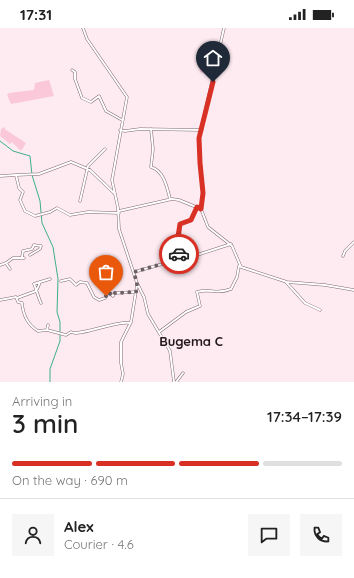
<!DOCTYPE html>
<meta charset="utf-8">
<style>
:root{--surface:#fff;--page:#f6f6f6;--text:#222;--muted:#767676;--line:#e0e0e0;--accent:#d93025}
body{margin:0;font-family:Quicksand,sans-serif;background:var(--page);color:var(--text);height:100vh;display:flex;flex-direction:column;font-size:15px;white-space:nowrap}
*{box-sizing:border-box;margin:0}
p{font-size:13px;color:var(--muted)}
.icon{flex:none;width:22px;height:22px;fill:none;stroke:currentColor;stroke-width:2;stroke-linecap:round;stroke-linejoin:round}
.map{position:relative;height:354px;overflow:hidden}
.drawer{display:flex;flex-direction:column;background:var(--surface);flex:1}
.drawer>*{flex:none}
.pin{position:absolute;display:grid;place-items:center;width:34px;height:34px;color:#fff;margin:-41px -17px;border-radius:50% 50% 50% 0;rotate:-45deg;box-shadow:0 0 4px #0007}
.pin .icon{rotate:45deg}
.courier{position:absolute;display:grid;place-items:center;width:40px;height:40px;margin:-20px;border:3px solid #d93025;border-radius:50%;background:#fff;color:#222;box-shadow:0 1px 5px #0007}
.head em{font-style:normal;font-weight:600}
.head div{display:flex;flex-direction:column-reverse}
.head{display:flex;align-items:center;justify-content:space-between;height:68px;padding:0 12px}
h1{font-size:26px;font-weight:600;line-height:30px}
.bar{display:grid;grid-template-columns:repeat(4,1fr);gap:6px 4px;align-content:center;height:48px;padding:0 12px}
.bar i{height:5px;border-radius:3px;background:var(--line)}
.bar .current{background:var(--accent)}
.bar p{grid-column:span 4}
.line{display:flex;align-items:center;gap:10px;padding:0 12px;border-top:1px solid var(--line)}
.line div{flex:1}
.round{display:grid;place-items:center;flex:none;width:42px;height:42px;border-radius:0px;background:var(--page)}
.status{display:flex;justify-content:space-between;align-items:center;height:28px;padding:0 20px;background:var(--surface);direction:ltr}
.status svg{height:11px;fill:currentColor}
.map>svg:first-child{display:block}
.green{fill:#fbc8da}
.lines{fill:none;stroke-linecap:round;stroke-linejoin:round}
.stream{stroke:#3eae8e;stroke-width:1}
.street-casing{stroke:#806770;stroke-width:3}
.street{stroke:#fff;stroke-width:2}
.done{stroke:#6e6166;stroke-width:4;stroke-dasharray:0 7.2}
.route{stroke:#d93025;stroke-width:5}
.labels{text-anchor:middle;stroke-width:3;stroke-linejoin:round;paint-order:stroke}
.quarter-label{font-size:13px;font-weight:bold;fill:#21171b;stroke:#fdebf1}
</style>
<div class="status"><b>17:31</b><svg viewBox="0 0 49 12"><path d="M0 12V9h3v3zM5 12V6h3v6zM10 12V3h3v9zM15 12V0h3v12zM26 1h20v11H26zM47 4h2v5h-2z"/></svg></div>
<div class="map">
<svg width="354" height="354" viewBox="0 0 354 354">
<rect width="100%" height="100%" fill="#fdebf1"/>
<path class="green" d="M203 33 217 36 213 48 200 44 199 39Z
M49 52 54 68 11 76 7 67 9 65 34 62 35 55Z
M4 99 6 102 26 115 21 123 12 114 10 116 0 108 1 101Z"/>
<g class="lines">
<path class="stream" d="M0 113 13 123 30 128 32 147 40 173 42 195 53 219 58 251 57 284 60 294V313L50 341V354"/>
<g class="street-casing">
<path id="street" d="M83 0 87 11 127 69 112 152 118 180 119 201 137 255 144 269 148 286 170 323 174 354
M72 42 75 44V51L82 70 91 74 99 68 106 83 122 92
M151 101 153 121 151 139C164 143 167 159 170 171
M120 102 125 103 140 101 202 102
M16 147 39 146 71 134 90 142 114 165
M0 148 16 147 19 160 23 164 20 172 25 183 35 188 50 184 57 180 70 187 88 184 119 185
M80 173 88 138 105 121
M201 181 203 165 200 135 199 110 224 0
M119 183 172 171 179 172 201 181 208 199 232 218 241 239 287 254 325 257 354 262
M343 228 345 223 354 214
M22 229 23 223 32 221 34 217 41 218 40 221 30 227
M179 229 197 227 231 216
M6 235 13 230H24
M0 237 6 235 10 241
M134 244 177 232C181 226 179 206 180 196L191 192 197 179
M61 253 70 251 76 257 80 254 87 255 94 269 99 272 105 270 108 264 113 268 115 265 135 264
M40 254 50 251
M286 254 305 275 320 282
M17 270 36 263C38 260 39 257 40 254L34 256C37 263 38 269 41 275
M0 272 16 269 18 274 22 275C23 287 28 297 38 303L47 302
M48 297 47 302 66 307 71 304C79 309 117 292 130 295
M159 304 186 284 200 278 197 264C211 260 217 267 231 261L237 249 239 238
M121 354 123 346 121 335V314L131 294 137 257
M176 354 183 345"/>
</g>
<use href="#street" class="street"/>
</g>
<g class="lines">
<path class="done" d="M106 268 108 264 113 268 115 265 136 264 137 256 134 244 175 232 179 226"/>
<path class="route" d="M179 226 178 209 180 196 191 192 197 179 201 181 203 165 200 135 199 110 213 54"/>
</g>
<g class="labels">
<g class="quarter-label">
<text x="191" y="318">Bugema C</text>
</g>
</g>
</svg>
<div class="pin" style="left:106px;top:268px;background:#ea580c"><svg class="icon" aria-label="bag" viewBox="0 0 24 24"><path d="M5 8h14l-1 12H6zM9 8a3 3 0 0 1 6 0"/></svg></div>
<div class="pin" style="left:213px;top:54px;background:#1f2937"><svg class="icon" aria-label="home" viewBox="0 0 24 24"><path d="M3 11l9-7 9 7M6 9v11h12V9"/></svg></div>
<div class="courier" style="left:179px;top:226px"><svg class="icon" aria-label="car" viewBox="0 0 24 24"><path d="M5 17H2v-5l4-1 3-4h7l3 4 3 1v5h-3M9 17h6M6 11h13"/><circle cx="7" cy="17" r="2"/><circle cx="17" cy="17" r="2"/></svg></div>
</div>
<section class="drawer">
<div class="head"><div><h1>3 min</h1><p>Arriving in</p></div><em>17:34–17:39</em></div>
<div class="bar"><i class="current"></i><i class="current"></i><i class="current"></i><i></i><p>On the way · 690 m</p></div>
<div class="line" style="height:72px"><a class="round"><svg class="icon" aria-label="person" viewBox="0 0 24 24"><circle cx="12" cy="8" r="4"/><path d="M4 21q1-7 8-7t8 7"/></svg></a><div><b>Alex</b><p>Courier · 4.6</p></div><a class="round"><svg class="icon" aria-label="chat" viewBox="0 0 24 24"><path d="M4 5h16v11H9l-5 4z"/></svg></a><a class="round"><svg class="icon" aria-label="phone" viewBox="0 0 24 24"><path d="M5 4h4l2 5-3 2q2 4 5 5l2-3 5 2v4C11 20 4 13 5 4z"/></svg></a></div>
</section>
